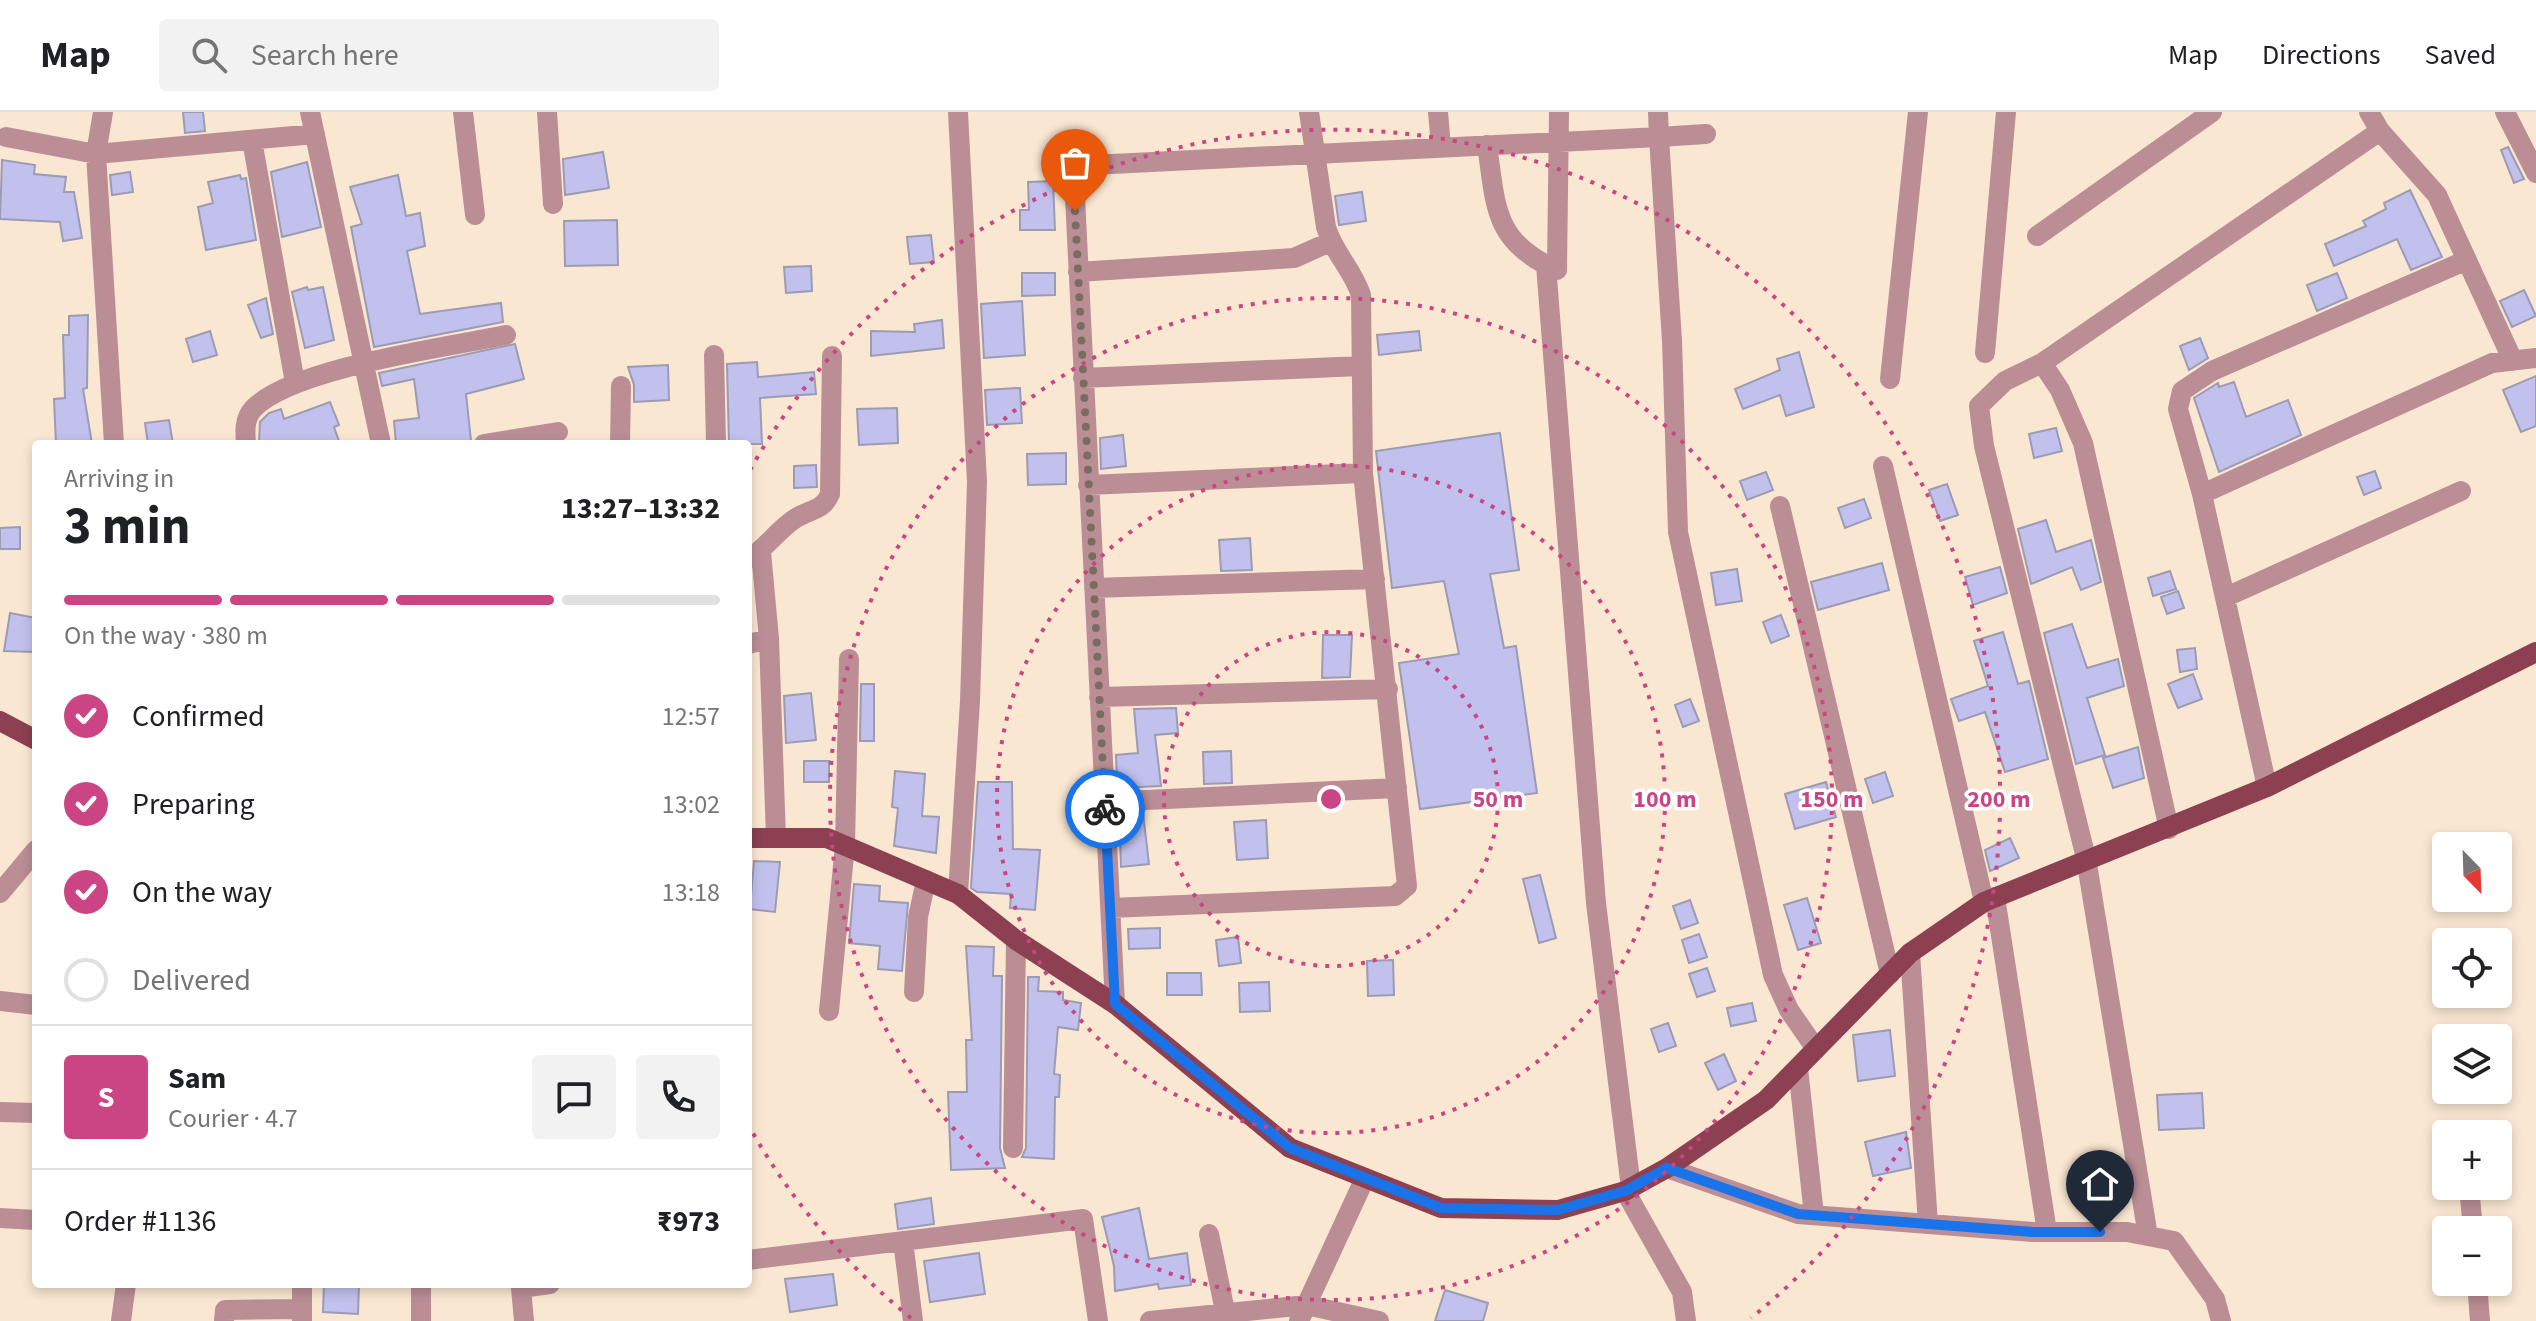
<!DOCTYPE html>
<meta charset="utf-8">
<style>
:root{--surface:#fff;--page:#f2f2f2;--text:#202124;--muted:#757577;--line:#e0e0e0;--accent:#cb4585}
body{margin:0;font-family:"Source Sans 3",sans-serif;background:var(--page);color:var(--text);height:100vh;display:flex;flex-direction:column;font-size:30px;white-space:nowrap}
*{box-sizing:border-box;margin:0}
p{font-size:26px;color:var(--muted)}
.icon{flex:none;width:44px;height:44px;fill:none;stroke:currentColor;stroke-width:2;stroke-linecap:round;stroke-linejoin:round}
.map{position:relative;flex:1;overflow:hidden}
.panel{position:absolute;left:32px;top:328px;width:720px;height:848px;display:flex;flex-direction:column;background:var(--surface);border-radius:8px;box-shadow:0 4px 12px #0003}
.panel>*{flex:none}
.needle{width:52px;rotate:157deg}
.tools{position:absolute;left:2432px;top:720px;display:grid;gap:16px}
.tools a{display:grid;place-items:center;width:80px;height:80px;border-radius:8px;background:var(--surface);box-shadow:0 4px 12px #0003;font-size:40px}
.pin{position:absolute;display:grid;place-items:center;width:68px;height:68px;color:#fff;margin:-82px -34px;border-radius:50% 50% 50% 0;rotate:-45deg;box-shadow:0 0 8px #0007}
.pin .icon{rotate:45deg}
.courier{position:absolute;display:grid;place-items:center;width:80px;height:80px;margin:-40px;border:6px solid #1a73e8;border-radius:50%;background:#fff;color:#222;box-shadow:0 2px 10px #0007}
.headline em{font-style:normal;font-weight:700}
.headline div{display:flex;flex-direction:column-reverse}
.headline{display:flex;align-items:center;justify-content:space-between;height:136px;padding:0 32px}
h1{font-size:52px;font-weight:700;line-height:60px}
.bar{display:grid;grid-template-columns:repeat(4,1fr);gap:12px 8px;align-content:center;height:96px;padding:0 32px}
.bar i{height:10px;border-radius:6px;background:var(--line)}
.bar .on{background:var(--accent)}
.bar p{grid-column:span 4}
.line{display:flex;align-items:center;gap:20px;padding:0 32px;border-top:2px solid var(--line)}
.line div{flex:1}
.round{display:grid;place-items:center;flex:none;width:84px;height:84px;border-radius:8px;background:var(--page)}
ol{padding:0 32px;list-style:none}
li{display:flex;align-items:center;gap:24px;height:88px}
li p{margin-inline-start:auto}
li .icon{padding:8px;border-radius:50%;background:var(--accent);color:#fff;stroke-width:4}
li:last-child{color:var(--muted)}
li i{width:44px;height:44px;border:4px solid var(--line);border-radius:50%}
header{display:flex;align-items:center;gap:48px;box-sizing:border-box;height:112px;padding:0 40px;background:var(--surface);border-bottom:2px solid var(--line)}
header strong{font-size:38px}
nav{display:flex;gap:44px;margin-inline-start:auto;font-size:28px}
.search{width:560px;height:72px;background:var(--page);display:flex;align-items:center;gap:20px;box-sizing:border-box;padding:0 28px;border-radius:8px;color:var(--muted);font-size:30px}
.map>svg:first-child{display:block}
.building{fill:#c2c1ee;stroke:#9c9bb4;stroke-width:2}
.lines{fill:none;stroke-linecap:round;stroke-linejoin:round}
.minor{stroke:#bb8e96;stroke-width:20}
.major{stroke:#8c4051;stroke-width:20}
.done{stroke:#786d60;stroke-width:8;stroke-dasharray:0 14.4}
.route{stroke:#1a73e8;stroke-width:10}
.ring{fill:none;stroke:#cb4585;stroke-width:4;stroke-dasharray:4 8}
.centre{fill:#cb4585;stroke:#fff;stroke-width:4}
.ring-label{font-size:24px;text-anchor:middle;font-weight:bold;fill:#cb4585;stroke:#fff;stroke-width:7;stroke-linejoin:round;paint-order:stroke}
</style>
<header>
<strong>Map</strong>
<div class="search"><svg class="icon" aria-label="search" viewBox="0 0 24 24"><circle cx="10" cy="10" r="6"/><path d="M15 15l6 6"/></svg>Search here</div>
<nav><a>Map</a><a>Directions</a><a>Saved</a></nav>
</header>
<div class="map">
<svg width="2536" height="1209" viewBox="0 0 2536 1209">
<rect width="100%" height="100%" fill="#fae7d1"/>
<path class="building" d="M183 0H203L205 19 185 21Z
M2508 35 2524 67 2514 71 2501 38Z
M603 40 609 76 565 83 563 47Z
M2 48 35 53 34 62 66 65 64 80H74L82 126 63 129 60 110 0 107Z
M307 50 321 115 282 125 271 60Z
M130 60 133 80 112 83 110 63Z
M240 63 241 67 246 66 256 128 206 138 198 95 213 91 208 70Z
M398 63 406 104 420 101 425 134 407 139 420 202 501 191 503 210 374 235 351 115 362 112 350 75Z
M1053 69 1055 118H1020V98H1029L1028 70Z
M2410 78 2442 145 2411 158 2397 127 2334 154 2325 132 2366 114 2363 109 2386 97 2384 91Z
M1362 80 1366 109 1339 113 1335 84Z
M617 108 618 153 565 154 564 109Z
M931 123 934 150 910 152 907 125Z
M811 154 812 179 786 181 784 155Z
M1022 161H1055V183L1022 184Z
M2337 161 2347 186 2317 199 2307 173Z
M307 175 308 178 323 175 334 228 305 236 292 180Z
M2524 178 2536 204 2512 215 2500 189Z
M266 186 273 222 261 226 248 193Z
M1022 189 1025 243 984 246 981 192Z
M88 203 87 276 83 277 92 332H56L54 287 65 286 63 223H69V204Z
M942 208 944 236 871 244V219L915 220 914 212Z
M210 219 217 243 193 250 186 227Z
M1419 219 1421 238 1379 243 1377 223Z
M2200 226 2208 246 2189 258 2180 234Z
M515 232 524 267 466 282 471 329 396 332 394 309 419 306 414 267 382 274 379 261Z
M1799 240 1814 295 1786 304 1780 283 1743 297 1735 277 1780 258 1777 247Z
M757 250 758 265 814 260 816 282 760 286 762 332H729L727 252Z
M668 253 669 288 634 290V273L628 255Z
M2536 264V314L2521 320 2503 278Z
M2234 270 2246 305 2288 288 2301 323 2219 360 2194 286 2218 271 2219 275Z
M1020 276 1022 311 987 313 985 278Z
M330 290 339 313 334 315 340 332H259L260 310 269 301 281 297 284 307Z
M897 296 898 331 859 333 857 297Z
M169 308 173 332H148L145 311Z
M2056 316 2062 339 2034 346 2029 322Z
M1500 321 1519 458 1490 462 1504 536 1516 534 1537 681 1420 697 1399 551 1459 542 1444 469 1392 476 1376 339Z
M1123 323 1126 354 1101 357 1100 326Z
M1066 341V372L1028 373 1027 342Z
M816 353 817 375 794 376V354Z
M2375 359 2381 376 2364 383 2357 365Z
M1766 360 1773 378 1747 388 1740 369Z
M1947 372 1958 403 1940 409 1929 378Z
M1864 387 1871 406 1845 416 1838 396Z
M2046 408 2056 440 2091 428 2101 470 2081 478 2072 455 2031 472 2018 417Z
M20 415V437H0V416Z
M1250 426 1252 458 1221 459 1219 428Z
M1882 451 1889 478 1818 498 1811 470Z
M2000 455 2007 481 1973 493 1965 465Z
M1737 457 1742 489 1716 493 1711 461Z
M2170 459 2176 477 2153 484 2148 466Z
M2178 479 2184 496 2167 502 2161 485Z
M10 501 36 506 35 540 4 539Z
M1781 503 1789 524 1771 531 1763 510Z
M2072 512 2087 556 2118 547 2124 574 2087 586 2105 643 2076 652 2044 521Z
M2003 520 2018 572 2029 569 2048 647 2005 660 1985 600 1959 609 1951 587 1988 574 1974 529Z
M1323 523H1352L1350 565 1322 566Z
M2195 536 2197 557 2180 560 2177 538Z
M2193 562 2202 587 2178 596 2168 572Z
M861 572H874V629H860Z
M811 581 816 628 786 631 784 584Z
M1690 587 1699 609 1683 615 1675 593Z
M1176 596 1178 621 1155 623 1161 674 1117 676 1116 643 1138 641 1134 597Z
M2138 635 2144 666 2113 676 2103 646Z
M1231 639 1232 671 1204 672 1203 640Z
M804 649H829V670H804Z
M895 659 925 662 922 704 939 705 936 741 894 734 898 696 892 695Z
M1885 660 1893 684 1873 691 1865 667Z
M978 670H1012L1013 737 1040 738 1035 798 1010 796 1011 782 977 780 971 776Z
M1826 670 1836 705 1795 717 1785 682Z
M1143 701 1149 752 1121 755 1119 702Z
M1266 708 1268 746 1237 748 1234 710Z
M2010 726 2019 746 1990 759 1985 738Z
M754 749 780 750 775 800 750 797Z
M1540 763 1556 826 1539 831 1523 767Z
M854 772 880 774 879 789 908 791 902 859 878 857 880 834 849 831Z
M1807 786 1821 831 1798 838 1784 793Z
M1690 788 1698 811 1681 817 1673 794Z
M1160 816V836L1129 837 1128 817Z
M1699 822 1707 845 1689 851 1682 828Z
M1238 825 1241 851 1219 854 1216 828Z
M966 834 994 835 993 864H1002L1000 1036 1005 1056 951 1058 948 980H967L966 928H972Z
M1393 848 1394 883 1368 884 1367 849Z
M1707 856 1715 879 1697 885 1689 862Z
M1167 861H1201L1202 883H1167Z
M1028 865H1039L1038 879 1063 880V888L1081 891 1078 918 1058 915 1054 962 1060 963 1059 985H1055L1054 1047 1022 1045 1026 1036Z
M1269 870 1270 899 1240 900 1239 871Z
M1752 891 1756 909 1731 914 1727 896Z
M1668 911 1676 934 1659 940 1651 917Z
M1890 918 1895 964 1858 969 1853 923Z
M1724 942 1736 969 1718 978 1705 951Z
M2202 981 2204 1016 2159 1018 2157 983Z
M1906 1020 1911 1056 1873 1064 1865 1030Z
M931 1086 934 1112 898 1117 895 1092Z
M1139 1096 1149 1147 1187 1141 1191 1173 1159 1177 1158 1172 1115 1179 1114 1154 1102 1105Z
M979 1141 985 1182 930 1190 924 1149Z
M833 1162 837 1193 790 1200 785 1167Z
M324 1172H359L358 1202 323 1200Z
M1445 1178 1488 1191 1483 1209H1435Z"/>
<g class="lines">
<path class="minor" d="M103 0 96 42 114 332
M310 0 381 332
M463 0 475 103
M547 0 553 92
M1438 0 1441 35
M1658 0 1659 25 1706 22
M2369 0 2380 19 2437 83 2513 249
M2505 0 2536 61
M6 25 96 42 315 22
M252 28 295 271
M1487 33C1496 94 1493 130 1557 158L1559 0
M2037 124 2212 0
M1546 153 1596 791 1631 1076
M1078 160 1294 146 1330 130
M1985 241 2006 0
M714 243 716 332
M2042 251 2005 269 1979 294 1984 334 2086 746 2148 1124
M1083 266 1360 254
M1890 267 1918 0
M246 332C245 320 244 307 253 297 291 256 448 235 506 223
M484 332 558 320
M620 332 621 274
M1883 354 1984 790
M1088 373 1363 361
M2202 382 2492 251 2536 246
M1780 394 1890 862
M761 440 769 527
M748 447C766 437 777 418 796 406 810 397 823 399 830 382L832 244
M1094 476 1375 467
M2226 485 2461 379
M748 532 769 527 776 726
M1099 585 1388 577
M2267 675 2202 382 2178 297 2182 279 2212 259 2467 148
M1104 690 1397 676
M2169 717 2083 331 2060 278 2042 251 2380 19
M0 781 36 738
M958 782 970 589 977 370 958 0
M1995 785 2047 1120
M1110 796 1395 784 1407 774 1363 361 1361 183C1353 158 1333 140 1326 115L1309 0
M1910 841 1928 1112
M914 880 918 805 926 768
M0 889 36 893
M1115 892 1074 65 1092 53 1659 25 1672 229 1678 420 1773 863 1789 898 1816 937
M829 899 845 733 849 547
M1798 956 1814 1103
M0 1000 36 1001
M1013 1036 1016 828
M1667 1056 1798 1102 2033 1120H2127L2174 1129 2215 1187 2221 1209
M2469 1074 2473 1118
M1625 1079 1682 1180 1686 1209
M0 1106 36 1108
M1209 1122 1225 1199
M903 1129 913 1209
M748 1148 1083 1107 1098 1209
M2477 1170 2480 1209
M302 1208V1172
M121 1209 126 1172
M224 1209 225 1198 302 1197
M421 1209V1172
M524 1209 521 1176 550 1172
M1150 1209 1306 1193 1379 1209
M1299 1209 1365 1066"/>
<path class="major" d="M0 609 36 628
M748 726H827L958 782 1016 828 1115 892 1290 1036 1441 1096 1558 1098 1625 1079 1667 1056 1766 988 1910 841 1984 790 2267 675 2536 540"/>
</g>
<g class="lines">
<path class="done" d="M1075 99 1105 697"/>
<path class="route" d="M1105 697 1115 892 1290 1036 1441 1096 1558 1098 1625 1079 1667 1056 1798 1102 2033 1120H2100"/>
</g>
<g class="ring">
<circle cx="1331" cy="687" r="167"/>
<circle cx="1331" cy="687" r="334"/>
<circle cx="1331" cy="687" r="501"/>
<path d="M911 1206A668 668 0 0 1 750 1016M750 358A668 668 0 1 1 1751 1206"/>
</g>
<circle cx="1331" cy="687" r="12" class="centre"/>
<g class="ring-label">
<text x="1498" y="695">50 m</text>
<text x="1665" y="695">100 m</text>
<text x="1832" y="695">150 m</text>
<text x="1999" y="695">200 m</text>
</g>
</svg>
<div class="tools">
<a><svg class="needle" viewBox="-14 -14 28 28"><path d="M0-13l5 13h-10z" fill="#e53935"/><path d="M0 13l5-13h-10z" fill="#757577"/></svg></a>
<a><svg class="icon" aria-label="locate" viewBox="0 0 24 24"><circle cx="12" cy="12" r="6"/><path d="M12 2v4M12 18v4M2 12h4M18 12h4"/></svg></a>
<a><svg class="icon" aria-label="layers" viewBox="0 0 24 24"><path d="M12 4l9 5-9 5-9-5zM3 14l9 5 9-5"/></svg></a>
<a>+</a>
<a>−</a>
</div>
<div class="pin" style="left:1075px;top:99px;background:#ea580c"><svg class="icon" aria-label="bag" viewBox="0 0 24 24"><path d="M5 8h14l-1 12H6zM9 8a3 3 0 0 1 6 0"/></svg></div>
<div class="pin" style="left:2100px;top:1120px;background:#1f2937"><svg class="icon" aria-label="home" viewBox="0 0 24 24"><path d="M3 11l9-7 9 7M6 9v11h12V9"/></svg></div>
<div class="courier" style="left:1105px;top:697px"><svg class="icon" aria-label="bike" viewBox="0 0 24 24"><circle cx="6" cy="16" r="4"/><circle cx="18" cy="16" r="4"/><path d="M6 16l4-8h5l3 8M10 8l3 8H6M13 5h3"/></svg></div>
<section class="panel">
<div class="headline"><div><h1>3 min</h1><p>Arriving in</p></div><em>13:27–13:32</em></div>
<div class="bar"><i class="on"></i><i class="on"></i><i class="on"></i><i></i><p>On the way · 380 m</p></div>
<ol>
<li><svg class="icon" aria-label="check" viewBox="0 0 24 24"><path d="M5 12l5 5 9-10"/></svg>Confirmed<p>12:57</p></li>
<li><svg class="icon" aria-label="check" viewBox="0 0 24 24"><path d="M5 12l5 5 9-10"/></svg>Preparing<p>13:02</p></li>
<li><svg class="icon" aria-label="check" viewBox="0 0 24 24"><path d="M5 12l5 5 9-10"/></svg>On the way<p>13:18</p></li>
<li><i></i>Delivered</li>
</ol>
<div class="line" style="height:144px"><b class="round" style="background:var(--accent);color:#fff">S</b><div><b>Sam</b><p>Courier · 4.7</p></div><a class="round"><svg class="icon" aria-label="chat" viewBox="0 0 24 24"><path d="M4 5h16v11H9l-5 4z"/></svg></a><a class="round"><svg class="icon" aria-label="phone" viewBox="0 0 24 24"><path d="M5 4h4l2 5-3 2q2 4 5 5l2-3 5 2v4C11 20 4 13 5 4z"/></svg></a></div>
<div class="line" style="height:104px"><div>Order #1136</div><b>₹973</b></div>
</section>
</div>
